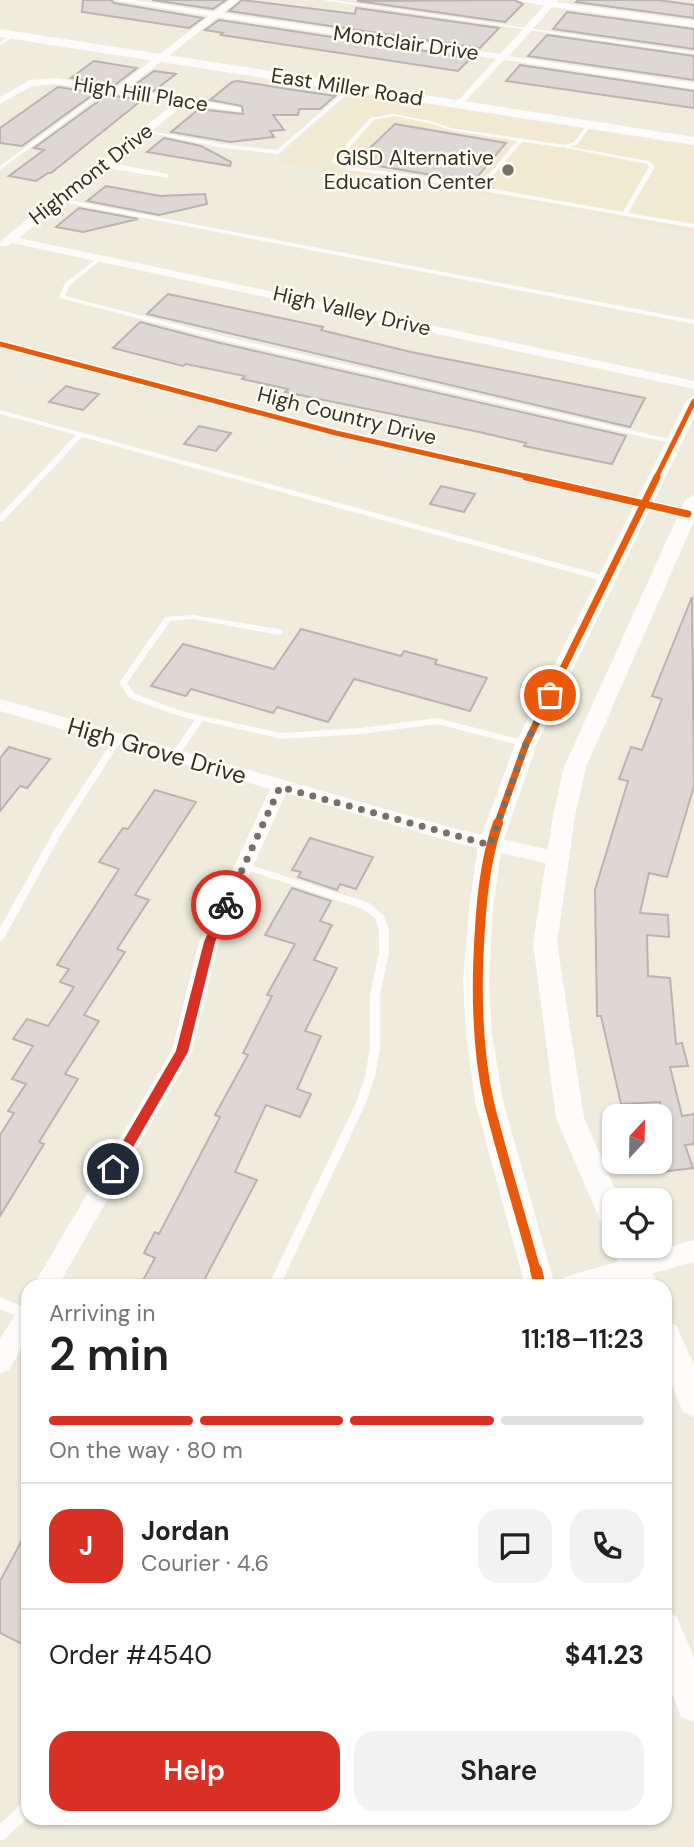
<!DOCTYPE html>
<meta charset="utf-8">
<style>
:root{--surface:#fff;--page:#f2f2f2;--text:#222;--muted:#767676;--line:#e0e0e0;--accent:#d93025}
body{margin:0;font-family:"DM Sans",sans-serif;background:var(--page);color:var(--text);height:100vh;display:flex;flex-direction:column;font-size:26px;white-space:nowrap}
*{box-sizing:border-box;margin:0}
p{font-size:23px;color:var(--muted)}
.icon{flex:none;width:38px;height:38px;fill:none;stroke:currentColor;stroke-width:2;stroke-linecap:round;stroke-linejoin:round}
.map{position:relative;flex:1;overflow:hidden}
.drawer{position:absolute;left:21px;top:1279px;width:651px;height:546px;display:flex;flex-direction:column;background:var(--surface);border-radius:21px;box-shadow:0 2px 5px #0004}
.drawer>*{flex:none}
.needle{width:46px;rotate:22deg}
.controls{position:absolute;left:602px;top:1104px;display:grid;gap:14px}
.controls a{display:grid;place-items:center;width:70px;height:70px;border-radius:14px;background:var(--surface);box-shadow:0 2px 5px #0004;font-size:35px}
.pin{position:absolute;display:grid;place-items:center;width:60px;height:60px;color:#fff;margin:-30px;border:4px solid #fff;border-radius:50%;box-shadow:0 2px 7px #0007}
.courier{position:absolute;display:grid;place-items:center;width:70px;height:70px;margin:-35px;border:5px solid #d93025;border-radius:50%;background:#fff;color:#222;box-shadow:0 2px 9px #0007}
.overview em{font-style:normal;font-weight:600}
.overview div{display:flex;flex-direction:column-reverse}
.overview{display:flex;align-items:center;justify-content:space-between;height:119px;padding:0 28px}
h1{font-size:46px;font-weight:600;line-height:52px}
.bar{display:grid;grid-template-columns:repeat(4,1fr);gap:10px 7px;align-content:center;height:84px;padding:0 28px}
.bar i{height:9px;border-radius:5px;background:var(--line)}
.bar .active{background:var(--accent)}
.bar p{grid-column:span 4}
.line{display:flex;align-items:center;gap:18px;padding:0 28px;border-top:2px solid var(--line)}
.line div{flex:1}
.round{display:grid;place-items:center;flex:none;width:74px;height:74px;border-radius:21px;background:var(--page)}
.primary-button{display:flex;gap:14px;margin-top:auto;padding:14px 28px}
.primary-button a{flex:1;height:80px;border-radius:21px;background:var(--accent);color:#fff;font-size:28px;font-weight:600;line-height:80px;text-align:center}
.primary-button a+a{background:var(--page);color:var(--text)}
.map>svg:first-child{display:block}
.built{fill:#f1e9d1}
.building{fill:#ded8d5;stroke:#bab3b0;stroke-width:2}
.lines{fill:none;stroke-linecap:round;stroke-linejoin:round}
.service{fill:#fdfcfa;fill-rule:evenodd}
.minor{fill:#fdfcfa;fill-rule:evenodd}
.tertiary{fill:#fdfcfa;fill-rule:evenodd}
.secondary{fill:#fdfcfa;fill-rule:evenodd}
.cycleway-far3-casing{stroke:#fffcf2;stroke-width:8}
.cycleway-far2-casing{stroke:#fffcf2;stroke-width:10}
.cycleway-far1-casing{stroke:#fffcf2;stroke-width:14}
.cycleway-casing{stroke:#fffcf2;stroke-width:17}
.cycleway-far3{stroke:#e8590c;stroke-width:5}
.cycleway-far2{stroke:#e8590c;stroke-width:7}
.cycleway-far1{stroke:#e8590c;stroke-width:10}
.cycleway{stroke:#e8590c;stroke-width:12}
.route{fill:#d93025}
.done{stroke:#757166;stroke-width:7;stroke-dasharray:0 12.6}
.poi-dot{fill:#757166;stroke:#fffcf2;stroke-width:2.5}
.labels{text-anchor:middle;stroke-width:5;stroke-linejoin:round;paint-order:stroke}
.far-street-label{font-size:21px;fill:#333026;stroke:#fffcf2}
.far-poi-label{font-size:21px;fill:#333026;stroke:#fffcf2;text-anchor:end}
.street-label{font-size:24px;fill:#333026;stroke:#fffcf2}
</style>
<div class="map">
<svg width="694" height="1847" viewBox="0 0 694 1847">
<rect width="100%" height="100%" fill="#efebdd"/>
<path class="built" d="M353 92 694 147V233L395 178 373 179 275 162Z"/>
<path class="building" d="M83 0H111L114 3 203 18 189 28 82 12Z
M152 0H226L213 9Z
M242 0 355 14 356 8 499 28 480 48 229 11Z
M514 0 523 4 505 22 357 1Z
M578 0H658L694 5V18L576 2Z
M567 12 694 29V49L553 29Z
M219 20 471 58 458 71 221 35 223 33 205 30Z
M547 35 694 56V80L528 56Z
M94 61 137 68 115 85 71 78Z
M520 65 694 91V108L506 81Z
M154 71 176 74 154 91 132 87Z
M238 81 281 88 335 96 320 109H299L298 115H273L284 130 270 131 274 137 230 142 171 132 199 109 243 114 242 106 210 100 232 82Z
M58 87 95 93 22 146 0 143V128Z
M107 95 142 100 51 173H48L36 181 9 176 44 150 34 148Z
M395 124 506 143 473 182 355 162Z
M164 138 201 146 231 162 230 166 147 152Z
M106 186 160 196 205 194 207 204 159 215 87 201Z
M79 208 138 219 83 232 56 227Z
M168 294 323 327 321 330 411 352 645 398 630 427 147 314Z
M140 322 216 342 626 436 612 464 524 446 526 443 479 432 285 392 288 389 242 379 245 376 186 364 183 366 113 348Z
M66 386 73 388 99 394 83 410 49 402Z
M199 426 231 433 216 451 184 444Z
M441 486 475 494 464 512 430 504Z
M692 597 694 786 667 877 649 873 640 913 668 915 669 937 647 935 648 976 670 978 676 1044 682 1043 688 1066 670 1067 682 1116 694 1114V1144L685 1145 693 1168 660 1172V1102L621 1104 601 1016H597L595 890 628 781 619 779 631 747 642 750 662 699 652 696Z
M301 629 401 656 404 651 437 660 435 664 487 678 470 711 354 679 328 722 277 707 273 713 191 689 186 696 151 686 183 644 274 669Z
M9 747 50 759 27 788 20 786 0 811V758Z
M155 790 196 802 135 895 149 900 117 949 125 952 84 1015 99 1021 65 1074 78 1079 39 1142 44 1144 0 1216V1135L14 1113 8 1111 26 1084 12 1079 33 1046 13 1039 27 1019 48 1026 74 987 60 982 69 969 57 965 119 869 99 862 123 828 128 829Z
M310 838 373 857 356 889 340 884 337 890 298 877 301 872 292 870Z
M292 888 331 901 320 921 332 925 314 960 337 968 305 1031 321 1036 297 1089 311 1094 300 1117 266 1105 235 1172 257 1180 201 1286H140L155 1258 144 1253 155 1232 159 1234 220 1117 215 1115 248 1055 243 1053 272 996 267 995 295 944 265 935Z
M28 1529V1647L0 1633V1581Z"/>
<g class="lines">
<path class="service" d="M322 0H333L694 52V54Z
M13 34 17 35 0 45V42Z
M350 87 354 88 278 154 223 148 142 131 144 130 223 144 277 150Z
M106 88 110 89 0 170V166Z
M394 114 430 121 451 128 565 145 574 142 588 124H592L578 144 570 147 649 161 655 167 628 213 694 224V228L415 179 347 170 332 162V160L370 118ZM394 116 429 123 450 130 517 141 478 187 415 175 348 167 337 161 374 120ZM522 142 567 148 647 164 649 167 623 212 483 187Z
M58 198 694 320V324L56 201 55 200Z
M100 256 102 257V259L70 285 65 296 218 335 674 440 677 442 674 444 217 339 60 298 59 297 65 283Z
M0 410 609 577 610 579 606 581H603L82 437 3 521H0V515L76 435 0 414Z
M193 615 279 629 283 632 279 635 193 619 170 621 127 683 135 694 184 712 282 733 361 728 437 718 526 741 530 744 526 747 437 724 361 734 282 739 203 721 177 758H171L170 756 171 754 195 720 179 716 129 698 119 683 165 617Z
M118 736 122 739 62 833 3 940 0 941V928L55 829 115 737Z
M244 863 369 903 384 916 389 930V953L380 994V1048L375 1077 365 1105 280 1286H268L355 1105 365 1077 370 1048V994L379 953V930L375 918 363 909 241 868 239 866Z
M0 1297 28 1309V1321L0 1309Z
M28 1800V1817L5 1839 0 1841V1824L23 1802Z"/>
<path class="minor" d="M114 0H135L214 12 230 0H239L223 13 500 54 544 6 517 0H558L556 2 694 21V27L552 7 509 56 694 83V89L504 60 459 108 454 105 456 103 496 59 218 17 126 89 238 107 241 108V112L185 104 112 163 168 174V178L106 168 19 238 694 381V389L12 243 8 246H0V242L5 237 175 103 56 84 32 86 0 104V97L30 80 56 78 116 88 209 16Z
M0 340 338 429 693 511 694 516 688 518 336 437 0 348Z
M0 699 456 829 559 852 566 854 568 859 566 864 559 866 456 843 286 793 219 942 192 1052 58 1286H33L172 1050 199 942 270 789 0 711Z
M694 1240V1262L605 1286H559L563 1278 571 1275Z
M28 1304V1337L9 1370 0 1374V1339L20 1307Z"/>
<path class="tertiary" d="M694 396V418L537 744 502 845 493 909 489 981 492 1034 503 1101 555 1286H525L475 1101 466 1034 463 981 469 909 478 845 515 744 686 401Z
M694 495V521L586 767 575 816 557 943 584 1118 620 1200H614V1233L604 1229 556 1118 533 943 553 816 564 767 685 500Z
M614 1239V1246H641L658 1286H628L611 1246Z
M665 1321 676 1325 694 1365V1417L683 1412 665 1371Z
M665 1611 677 1617 694 1658V1722L681 1717 665 1675Z"/>
<path class="secondary" d="M0 29 694 137V145L0 37Z"/>
<g class="cycleway-far3-casing">
<path id="cycleway-far3" d="M0 344 336 433 534 478
M656 478 694 401"/>
</g>
<g class="cycleway-far2-casing">
<path id="cycleway-far2" d="M526 477 688 514
M497 825 526 744 657 477"/>
</g>
<g class="cycleway-far1-casing">
<path id="cycleway-far1" d="M498 823C486 857 482 893 480 928 476 986 476 1045 489 1103 503 1159 521 1216 536 1272"/>
</g>
<g class="cycleway-casing">
<path id="cycleway" d="M536 1270 540 1286"/>
</g>
<use href="#cycleway-far3" class="cycleway-far3"/>
<use href="#cycleway-far2" class="cycleway-far2"/>
<use href="#cycleway-far1" class="cycleway-far1"/>
<use href="#cycleway" class="cycleway"/>
</g>
<path class="route" d="M226 900 232 905 215 942 188 1052 118 1173H109V1165L176 1051 204 942 222 902Z"/>
<g class="lines">
<path class="done" d="M226 905 280 787 490 845 526 744 550 695"/>
</g>
<circle class="poi-dot" cx="508" cy="170" r="7"/>
<g class="labels">
<g class="far-street-label">
<text transform="translate(406 43) rotate(8)" y="7">Montclair Drive</text>
<text transform="translate(347 87) rotate(9)" y="7">East Miller Road</text>
<text transform="translate(141 94) rotate(9)" y="7">High Hill Place</text>
<text transform="translate(91 174) rotate(-38)" y="7">Highmont Drive</text>
<text transform="translate(352 311) rotate(13)" y="7">High Valley Drive</text>
<text transform="translate(347 416) rotate(14)" y="7">High Country Drive</text>
</g>
<g class="far-poi-label">
<text x="494" y="165">GISD Alternative<tspan x="494" dy="24">Education Center</tspan></text>
</g>
<g class="street-label">
<text transform="translate(157 751) rotate(16)" y="8">High Grove Drive</text>
</g>
</g>
</svg>
<div class="controls">
<a><svg class="needle" viewBox="-14 -14 28 28"><path d="M0-13l5 13h-10z" fill="#e53935"/><path d="M0 13l5-13h-10z" fill="#767676"/></svg></a>
<a><svg class="icon" aria-label="locate" viewBox="0 0 24 24"><circle cx="12" cy="12" r="6"/><path d="M12 2v4M12 18v4M2 12h4M18 12h4"/></svg></a>
</div>
<div class="pin" style="left:550px;top:695px;background:#ea580c"><svg class="icon" aria-label="bag" viewBox="0 0 24 24"><path d="M5 8h14l-1 12H6zM9 8a3 3 0 0 1 6 0"/></svg></div>
<div class="pin" style="left:113px;top:1169px;background:#1f2937"><svg class="icon" aria-label="home" viewBox="0 0 24 24"><path d="M3 11l9-7 9 7M6 9v11h12V9"/></svg></div>
<div class="courier" style="left:226px;top:905px"><svg class="icon" aria-label="bike" viewBox="0 0 24 24"><circle cx="6" cy="16" r="4"/><circle cx="18" cy="16" r="4"/><path d="M6 16l4-8h5l3 8M10 8l3 8H6M13 5h3"/></svg></div>
<section class="drawer">
<div class="overview"><div><h1>2 min</h1><p>Arriving in</p></div><em>11:18–11:23</em></div>
<div class="bar"><i class="active"></i><i class="active"></i><i class="active"></i><i></i><p>On the way · 80 m</p></div>
<div class="line" style="height:126px"><b class="round" style="background:var(--accent);color:#fff">J</b><div><b>Jordan</b><p>Courier · 4.6</p></div><a class="round"><svg class="icon" aria-label="chat" viewBox="0 0 24 24"><path d="M4 5h16v11H9l-5 4z"/></svg></a><a class="round"><svg class="icon" aria-label="phone" viewBox="0 0 24 24"><path d="M5 4h4l2 5-3 2q2 4 5 5l2-3 5 2v4C11 20 4 13 5 4z"/></svg></a></div>
<div class="line" style="height:91px"><div>Order #4540</div><b>$41.23</b></div>
<div class="primary-button"><a>Help</a><a>Share</a></div>
</section>
</div>
